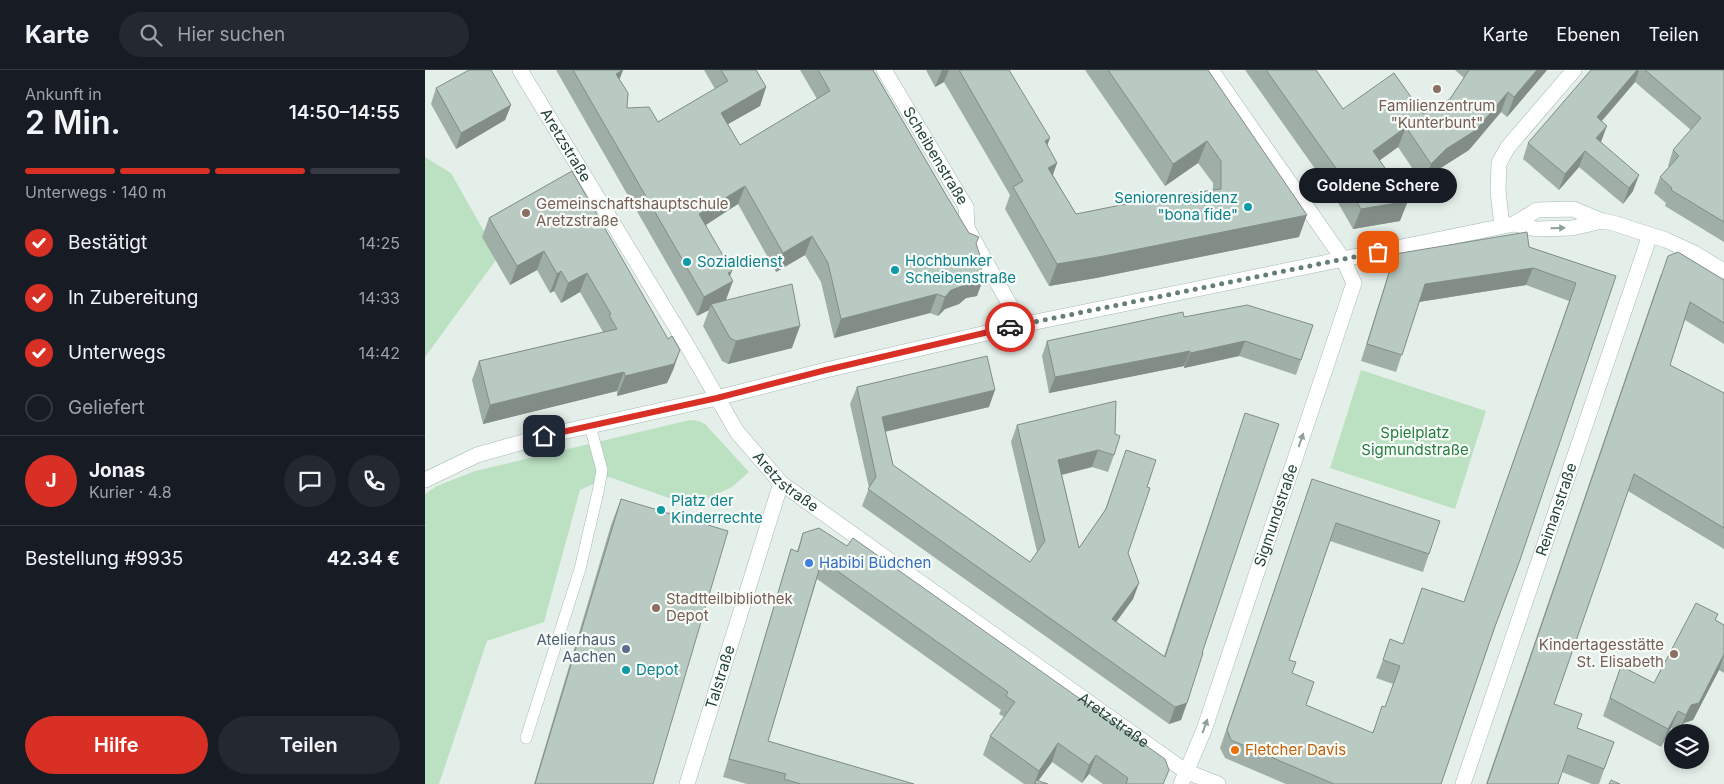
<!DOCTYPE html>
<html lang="de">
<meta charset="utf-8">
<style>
:root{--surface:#171b24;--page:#242831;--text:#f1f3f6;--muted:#9ea1a6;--line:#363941;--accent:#d93025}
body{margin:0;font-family:Inter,sans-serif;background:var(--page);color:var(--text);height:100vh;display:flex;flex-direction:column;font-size:19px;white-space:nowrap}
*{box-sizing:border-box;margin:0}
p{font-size:16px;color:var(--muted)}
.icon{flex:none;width:28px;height:28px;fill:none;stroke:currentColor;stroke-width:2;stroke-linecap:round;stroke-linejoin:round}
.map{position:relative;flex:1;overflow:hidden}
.panel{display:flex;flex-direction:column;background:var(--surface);width:425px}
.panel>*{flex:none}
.fabs{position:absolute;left:1239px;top:654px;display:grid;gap:10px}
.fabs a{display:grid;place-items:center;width:45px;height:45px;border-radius:50%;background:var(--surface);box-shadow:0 2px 8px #0003;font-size:25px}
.pin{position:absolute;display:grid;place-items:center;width:42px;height:42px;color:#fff;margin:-21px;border-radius:10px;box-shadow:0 2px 8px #0006}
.courier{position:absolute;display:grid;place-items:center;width:50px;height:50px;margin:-25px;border:4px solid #d93025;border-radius:50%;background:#fff;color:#222;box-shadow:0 1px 6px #0007}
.bubble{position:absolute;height:35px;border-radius:18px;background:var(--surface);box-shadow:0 2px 8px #0003;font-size:16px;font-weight:600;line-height:35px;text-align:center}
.head em{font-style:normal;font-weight:600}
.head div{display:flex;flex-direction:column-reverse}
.head{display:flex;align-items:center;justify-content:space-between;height:85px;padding:0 25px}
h1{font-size:32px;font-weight:600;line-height:38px}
.bar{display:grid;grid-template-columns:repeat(4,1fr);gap:8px 5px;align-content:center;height:60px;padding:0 25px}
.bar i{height:6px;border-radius:4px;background:var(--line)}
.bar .active{background:var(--accent)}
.bar p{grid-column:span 4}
.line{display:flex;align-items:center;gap:12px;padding:0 25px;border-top:1px solid var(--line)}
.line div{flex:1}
.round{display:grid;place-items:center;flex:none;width:52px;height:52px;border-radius:26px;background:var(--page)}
ol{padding:0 25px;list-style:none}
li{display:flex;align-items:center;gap:15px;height:55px}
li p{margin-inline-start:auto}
li .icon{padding:5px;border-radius:50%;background:var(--accent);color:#fff;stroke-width:4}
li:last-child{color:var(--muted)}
li i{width:28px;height:28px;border:2px solid var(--line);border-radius:50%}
.button{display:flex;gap:10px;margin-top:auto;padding:10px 25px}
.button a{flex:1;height:58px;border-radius:30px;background:var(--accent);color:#fff;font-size:20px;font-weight:600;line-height:58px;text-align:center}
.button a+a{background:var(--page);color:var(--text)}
header{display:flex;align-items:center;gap:30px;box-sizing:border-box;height:70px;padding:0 25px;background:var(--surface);border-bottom:1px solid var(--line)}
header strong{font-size:24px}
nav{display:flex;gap:28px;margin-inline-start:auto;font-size:18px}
.search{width:350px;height:45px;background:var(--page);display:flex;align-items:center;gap:12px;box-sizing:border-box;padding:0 18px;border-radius:28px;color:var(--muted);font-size:19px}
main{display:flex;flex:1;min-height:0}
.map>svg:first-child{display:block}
.green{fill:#bce1c2}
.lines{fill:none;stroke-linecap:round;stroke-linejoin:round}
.service-casing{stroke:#a6b8b0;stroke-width:12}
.pedestrian-casing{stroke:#a6b8b0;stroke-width:16}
.minor-casing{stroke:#a6b8b0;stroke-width:16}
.service{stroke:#fff;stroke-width:11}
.pedestrian{stroke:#fff;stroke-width:15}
.minor{stroke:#fff;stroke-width:15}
.wall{fill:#9faea7}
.shaded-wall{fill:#828d88}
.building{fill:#b9cac2;stroke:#828d88}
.oneway{fill:#90a19b}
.done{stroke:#667f75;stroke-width:5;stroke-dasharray:0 9}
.route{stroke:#d93025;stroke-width:6}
.education-dot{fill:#8d6e63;stroke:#f6fbf8;stroke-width:2}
.culture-dot{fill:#0f9aa8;stroke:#f6fbf8;stroke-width:2}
.shop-dot{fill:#3f7fe0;stroke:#f6fbf8;stroke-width:2}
.service-dot{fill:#5c6f8a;stroke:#f6fbf8;stroke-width:2}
.food-dot{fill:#e8710a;stroke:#f6fbf8;stroke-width:2}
.labels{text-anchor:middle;stroke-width:4.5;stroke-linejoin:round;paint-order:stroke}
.education-label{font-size:15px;fill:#785e54;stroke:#f6fbf8;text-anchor:start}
.street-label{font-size:15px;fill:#224337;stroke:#f6fbf8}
.culture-label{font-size:15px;fill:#0d838f;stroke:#f6fbf8;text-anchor:start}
.park-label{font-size:15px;fill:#287d41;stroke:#f6fbf8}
.shop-label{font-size:15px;fill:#366cbe;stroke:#f6fbf8;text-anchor:start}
.service-label{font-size:15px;fill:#4e5e75;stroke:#f6fbf8;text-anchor:end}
.food-label{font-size:15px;fill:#c56008;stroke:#f6fbf8;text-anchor:start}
</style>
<header>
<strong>Karte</strong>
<div class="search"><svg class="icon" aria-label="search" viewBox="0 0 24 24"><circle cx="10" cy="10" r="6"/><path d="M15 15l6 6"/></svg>Hier suchen</div>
<nav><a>Karte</a><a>Ebenen</a><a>Teilen</a></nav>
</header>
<main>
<section class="panel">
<div class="head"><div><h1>2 Min.</h1><p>Ankunft in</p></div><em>14:50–14:55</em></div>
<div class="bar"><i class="active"></i><i class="active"></i><i class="active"></i><i></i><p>Unterwegs · 140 m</p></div>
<ol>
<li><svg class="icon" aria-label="check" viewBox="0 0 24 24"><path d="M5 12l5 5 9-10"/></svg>Bestätigt<p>14:25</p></li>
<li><svg class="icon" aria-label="check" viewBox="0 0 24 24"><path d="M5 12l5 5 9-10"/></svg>In Zubereitung<p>14:33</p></li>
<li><svg class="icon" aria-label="check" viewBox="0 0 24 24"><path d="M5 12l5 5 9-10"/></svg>Unterwegs<p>14:42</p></li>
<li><i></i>Geliefert</li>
</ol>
<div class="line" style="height:90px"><b class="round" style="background:var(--accent);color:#fff">J</b><div><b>Jonas</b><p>Kurier · 4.8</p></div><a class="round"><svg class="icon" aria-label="chat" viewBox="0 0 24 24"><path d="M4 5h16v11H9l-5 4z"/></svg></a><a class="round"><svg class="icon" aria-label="phone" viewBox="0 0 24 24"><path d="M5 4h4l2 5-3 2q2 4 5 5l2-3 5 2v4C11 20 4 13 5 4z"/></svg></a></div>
<div class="line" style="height:65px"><div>Bestellung #9935</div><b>42.34 €</b></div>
<div class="button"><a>Hilfe</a><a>Teilen</a></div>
</section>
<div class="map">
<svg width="1299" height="714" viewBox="0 0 1299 714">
<rect width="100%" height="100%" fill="#e4efe9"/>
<path class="green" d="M0 87 26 103 61 165 71 190 0 287Z
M936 300 1061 341 1030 439 905 398Z
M265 350 274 351 280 354 324 402 307 417 267 436 184 407 155 420 119 552 62 571 14 714H0V424L12 416 50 401Z"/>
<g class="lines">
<g class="service-casing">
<path id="service" d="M101 668 155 499 173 422 177 400 165 356"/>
</g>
<g class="pedestrian-casing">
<g id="pedestrian">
<path id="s1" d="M459 0 541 137"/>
</g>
</g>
<g class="minor-casing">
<g id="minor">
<path id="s2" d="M95 0 263 277 312 362 356 413 760 701 793 714"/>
<path d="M541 137 542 158 596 255"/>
<path d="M1089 154 1112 159 1147 158 1177 151"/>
<path d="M1077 156 1073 121 1074 93 1083 77 1149 0"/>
<path d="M0 410 52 385 119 366 292 328 401 300 596 255 1089 154 1112 140 1148 139 1177 151 1188 153 1241 170 1269 183 1299 201"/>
<path id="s3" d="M262 714 356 413"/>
<path id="s4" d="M756 714 779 660 929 213 918 189 786 0"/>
<path id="s5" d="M1038 714 1225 165"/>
</g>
</g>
<use href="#service" class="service"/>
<use href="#pedestrian" class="pedestrian"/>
<use href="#minor" class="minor"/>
</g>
<path class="wall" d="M131 0H198L194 9 202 38 233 52 290 19 279 0H331L341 17 335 36 303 54 315 75 392 29 375 0H448L521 125 551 175 555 195 552 226 541 228 534 234 520 239 513 246 505 243 409 268 396 212 380 185 351 202 313 134 281 155 305 206 301 230 299 231 367 278 303 294 297 291 278 256 284 240 272 246Z
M501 0H584L622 75 632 93 628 105 651 144 788 120V113L773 93 740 116 660 0H783L874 167 671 208 624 216 580 139 585 125 519 12 510 17Z
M820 0H891L918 39 998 44 1025 29 1039 8 1030 0H1122L1082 47 1076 42 1044 80 1014 99 998 114 973 77 955 90 975 151 928 159 908 124Z
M1166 0H1299V172L1240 136 1241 133 1229 123 1235 107 1244 97 1243 96 1248 80 1266 60 1210 12 1177 51 1176 72 1208 121 1198 134 1154 97 1134 120 1098 89 1103 73Z
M11 18 86 35 80 50 31 79 6 34Z
M147 101 243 269 255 280 248 300 242 313 192 326V321L58 354 47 310 54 291 178 262 155 222 136 233 129 221 125 223 112 200 85 215 57 167 64 148Z
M1104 177 1191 206 1016 714H861L800 688 795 678 887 409 1004 484 998 502 905 471 864 590 867 603 881 635 947 663 960 637 968 614 951 608 959 587 965 569 978 574 997 518 1039 532 1144 231 1101 215 994 232 971 302 936 291 964 201 970 184Z
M1236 204 1299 210V274L1260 250 1245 295 1299 323V479L1203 421 1129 634 1152 658 1189 672 1174 714H1167L1137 702 1061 714Z
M759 247 888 255 871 305 814 286 759 298V296L624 323 617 286 622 271Z
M432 317 564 337 460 361 468 395 605 492 612 482 586 372 592 355 689 385 683 402 667 397 637 405 654 478 680 440 701 380 722 417 703 483 714 513 708 529 691 552 739 586 820 343 777 583 762 633 756 650 744 654 437 436 444 418 425 334Z
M196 429 228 714H109L186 455Z
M378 463 738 714H678L664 704 657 713 627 692 613 711 623 714H599L558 685 565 666 579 647 574 644 576 640 392 509 343 671 489 714H322L298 707 360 498 366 479 372 481Z
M1291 550 1299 555V603L1294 600 1268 650 1259 653 1254 662 1246 658 1236 677 1178 646 1196 596 1229 613Z"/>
<path class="shaded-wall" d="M198 0 191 19V4Z
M517 0H524L519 12 510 17Z
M1112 0H1122L1082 47 1089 27Z
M1212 0H1214L1210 12 1166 63 1172 47Z
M341 17 335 36 289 62 296 43Z
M1083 22 1076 42 1044 80 1014 99 998 114 1006 94 1021 79Z
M86 35 80 50 31 79 36 63Z
M1182 56 1176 72 1165 84 1171 68Z
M981 57 973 77 940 101 948 81Z
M625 68 617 90 620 71Z
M782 71 773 93 740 116 748 94Z
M1160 81 1154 97 1134 120 1140 104Z
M632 93 624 115 623 98Z
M1214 105 1208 121 1198 134 1204 118Z
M320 116 313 134 268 163 274 144Z
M983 131 975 151 928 159 936 139Z
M882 145 874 167 671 208 624 216 632 194Z
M387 166 380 185 351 202 358 183Z
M119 181 112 200 85 215 92 196Z
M1108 198 1101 215 993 232 1000 214Z
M136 201 129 221 125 223 132 204Z
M307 201 302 214 308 211 301 230 287 237 286 234 284 240 272 246 279 227 303 203Z
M162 203 155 222 136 233 143 213Z
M559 207 552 226 541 228 534 234 520 239 513 246 520 227 526 220 548 210Z
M512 224 505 243 409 268 416 249Z
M375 256 367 278 303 294 311 271Z
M820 271 814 286 759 298 765 283Z
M255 280 248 300 242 313 192 326 200 306Z
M765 281 759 296 624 323 630 307Z
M199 302 192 321 58 354 65 335Z
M570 320 564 337 451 364 457 347Z
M673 380 667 397 627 407 633 390Z
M714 513 708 529 681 566 687 549Z
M1299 585 1294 600 1268 650 1259 653 1254 662 1261 645 1266 635Z
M762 633 756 650 744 654 750 637Z
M1253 641 1246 658 1236 677 1243 659Z
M633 673 627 692 611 714H609L614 701Z
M671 685 664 704 657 713 664 695Z"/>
<path class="building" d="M44 0H66L86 35 36 63 11 18Z
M148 0H198L191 4 203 23 202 38 224 37 233 52 303 11 296 0H331L341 17 296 43 315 75 405 21 393 0H448L521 125 544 163 554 167 551 173 556 189 555 195 559 207 548 210 541 215 526 220 520 227 512 224 416 249 403 193 387 166 358 183 320 116 274 144 307 201 303 203 308 211 279 227Z
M534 0H584L625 68 620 71 632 93 623 98 651 144 731 128 796 119V91L782 71 748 94 683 0H783L882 145 679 186 632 194 588 117 598 111Z
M841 0H891L918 39 969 3 998 44 1025 29 1044 0H1112L1089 27 1083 22 1051 60 1021 79 1006 94 981 57 948 81 983 131 936 139 915 104Z
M1166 0H1212L1172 47 1182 56 1171 68 1214 105 1204 118 1160 81 1140 104 1103 73Z
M1220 0H1299V152L1246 120 1247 118 1235 107 1254 86 1248 80 1276 48Z
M147 101 243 269 247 266 255 280 249 294 200 306 199 302 65 335 54 291 192 259 184 245 186 244 162 203 143 213 136 201 132 204 119 181 92 196 64 148Z
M1102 162 1104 177 1191 206 1095 490 1069 559 1016 714H909L806 670 802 660 887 409 1015 451 1004 484 911 453 864 590 871 592 867 603 889 612 881 635 948 663 957 636 960 637 975 596 958 590 965 569 978 574 997 518 1039 532 1151 213 1108 198 1000 214 977 285 942 274 970 184Z
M1253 182 1299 210V253L1265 232 1245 295 1299 323V458L1209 404 1129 634 1157 644 1152 658 1189 672 1179 699 1143 685 1133 714H1062L1243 186Z
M367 214 375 256 311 271 305 268 286 234Z
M822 235 888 255 876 290 820 271 765 283V281L630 307 622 271 758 242 759 247Z
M562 286 570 320 457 347 468 395 605 492 620 471 592 355 691 331 690 364 695 366 689 385 673 380 633 390 654 478 681 439 701 380 731 390 722 417 725 418 703 483 714 513 687 549 740 587 820 343 854 354 777 583H778L762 633 750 637 443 419 451 407 432 317Z
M196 429 303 461 228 714H110Z
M394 458 422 476 428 468 740 689 744 700 738 714H701L703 708 671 685 664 695 633 673 614 701 565 666 590 632 581 626 583 622 397 490 343 671 489 714H376L359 709 361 704 304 689 366 479 373 482 378 463Z
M1271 533 1293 544 1290 550 1299 555V584L1274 633 1266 635 1261 645 1253 641 1243 659 1185 628 1196 596 1229 613Z
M611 710 623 714H610Z
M1186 710 1195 714H1184Z"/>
<defs><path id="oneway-solid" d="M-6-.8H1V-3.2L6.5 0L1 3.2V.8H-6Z" transform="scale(1.25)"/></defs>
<g class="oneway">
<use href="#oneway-solid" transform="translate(1133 158) rotate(-1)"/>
<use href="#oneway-solid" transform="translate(876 370) rotate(-71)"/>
<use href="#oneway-solid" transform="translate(780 656) rotate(-70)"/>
</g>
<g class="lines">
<path class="done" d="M585 257 953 182"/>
<path class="route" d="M119 366 292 328 401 300 585 257"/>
</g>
<g class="education-dot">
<circle cx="1012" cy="19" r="5"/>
<circle cx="101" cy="143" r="5"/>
<circle cx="231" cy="538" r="5"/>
<circle cx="1249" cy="584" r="5"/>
</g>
<g class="culture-dot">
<circle cx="823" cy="137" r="5"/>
<circle cx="262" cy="192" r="5"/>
<circle cx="470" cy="200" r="5"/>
<circle cx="236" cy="440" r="5"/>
<circle cx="201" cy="600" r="5"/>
</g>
<circle class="shop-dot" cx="384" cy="493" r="5"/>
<circle class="service-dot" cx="201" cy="579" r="5"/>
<circle class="food-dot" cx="810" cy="680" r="5"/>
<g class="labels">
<g class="education-label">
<text x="1012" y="41" text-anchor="middle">Familienzentrum<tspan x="1012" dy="17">"Kunterbunt"</tspan></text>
<text x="111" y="139">Gemeinschaftshauptschule<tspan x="111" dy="17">Aretzstraße</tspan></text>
<text x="241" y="534">Stadtteilbibliothek<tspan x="241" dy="17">Depot</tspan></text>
<text x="1239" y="580" text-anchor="end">Kindertagesstätte<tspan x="1239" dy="17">St. Elisabeth</tspan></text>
</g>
<g class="street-label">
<text dy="5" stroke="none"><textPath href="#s2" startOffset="88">Aretzstraße</textPath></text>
<text dy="5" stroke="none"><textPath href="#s1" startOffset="100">Scheibenstraße</textPath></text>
<text dy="5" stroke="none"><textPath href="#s2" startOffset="492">Aretzstraße</textPath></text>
<text dy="5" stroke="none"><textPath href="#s5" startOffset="290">Reimanstraße</textPath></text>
<text dy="5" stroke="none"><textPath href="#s4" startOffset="285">Sigmundstraße</textPath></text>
<text dy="5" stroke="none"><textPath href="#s3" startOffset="112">Talstraße</textPath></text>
<text dy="5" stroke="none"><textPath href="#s2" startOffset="898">Aretzstraße</textPath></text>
</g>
<g class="culture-label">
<text x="813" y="133" text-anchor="end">Seniorenresidenz<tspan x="813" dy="17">"bona fide"</tspan></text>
<text x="480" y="196">Hochbunker<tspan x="480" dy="17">Scheibenstraße</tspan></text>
<text x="272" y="197">Sozialdienst</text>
<text x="246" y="436">Platz der<tspan x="246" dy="17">Kinderrechte</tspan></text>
<text x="211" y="605">Depot</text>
</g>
<g class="park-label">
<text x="990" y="368">Spielplatz<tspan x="990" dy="17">Sigmundstraße</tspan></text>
</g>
<g class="shop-label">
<text x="394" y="498">Habibi Büdchen</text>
</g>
<g class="service-label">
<text x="191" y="575">Atelierhaus<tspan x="191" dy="17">Aachen</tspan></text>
</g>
<g class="food-label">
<text x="820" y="685">Fletcher Davis</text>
</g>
</g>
</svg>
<div class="fabs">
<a><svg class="icon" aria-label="layers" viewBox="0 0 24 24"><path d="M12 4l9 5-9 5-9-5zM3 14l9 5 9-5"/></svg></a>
</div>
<div class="pin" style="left:953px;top:182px;background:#ea580c"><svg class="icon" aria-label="bag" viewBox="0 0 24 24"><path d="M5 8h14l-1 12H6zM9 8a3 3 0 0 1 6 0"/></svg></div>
<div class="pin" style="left:119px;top:366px;background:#1f2937"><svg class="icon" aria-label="home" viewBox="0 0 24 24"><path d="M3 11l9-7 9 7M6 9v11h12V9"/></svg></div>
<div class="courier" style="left:585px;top:257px"><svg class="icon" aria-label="car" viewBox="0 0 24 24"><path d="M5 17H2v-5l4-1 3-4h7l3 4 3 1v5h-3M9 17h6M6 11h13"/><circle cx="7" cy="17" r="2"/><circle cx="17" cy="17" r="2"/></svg></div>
<div class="bubble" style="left:874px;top:98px;width:158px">Goldene Schere</div>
</div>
</main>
